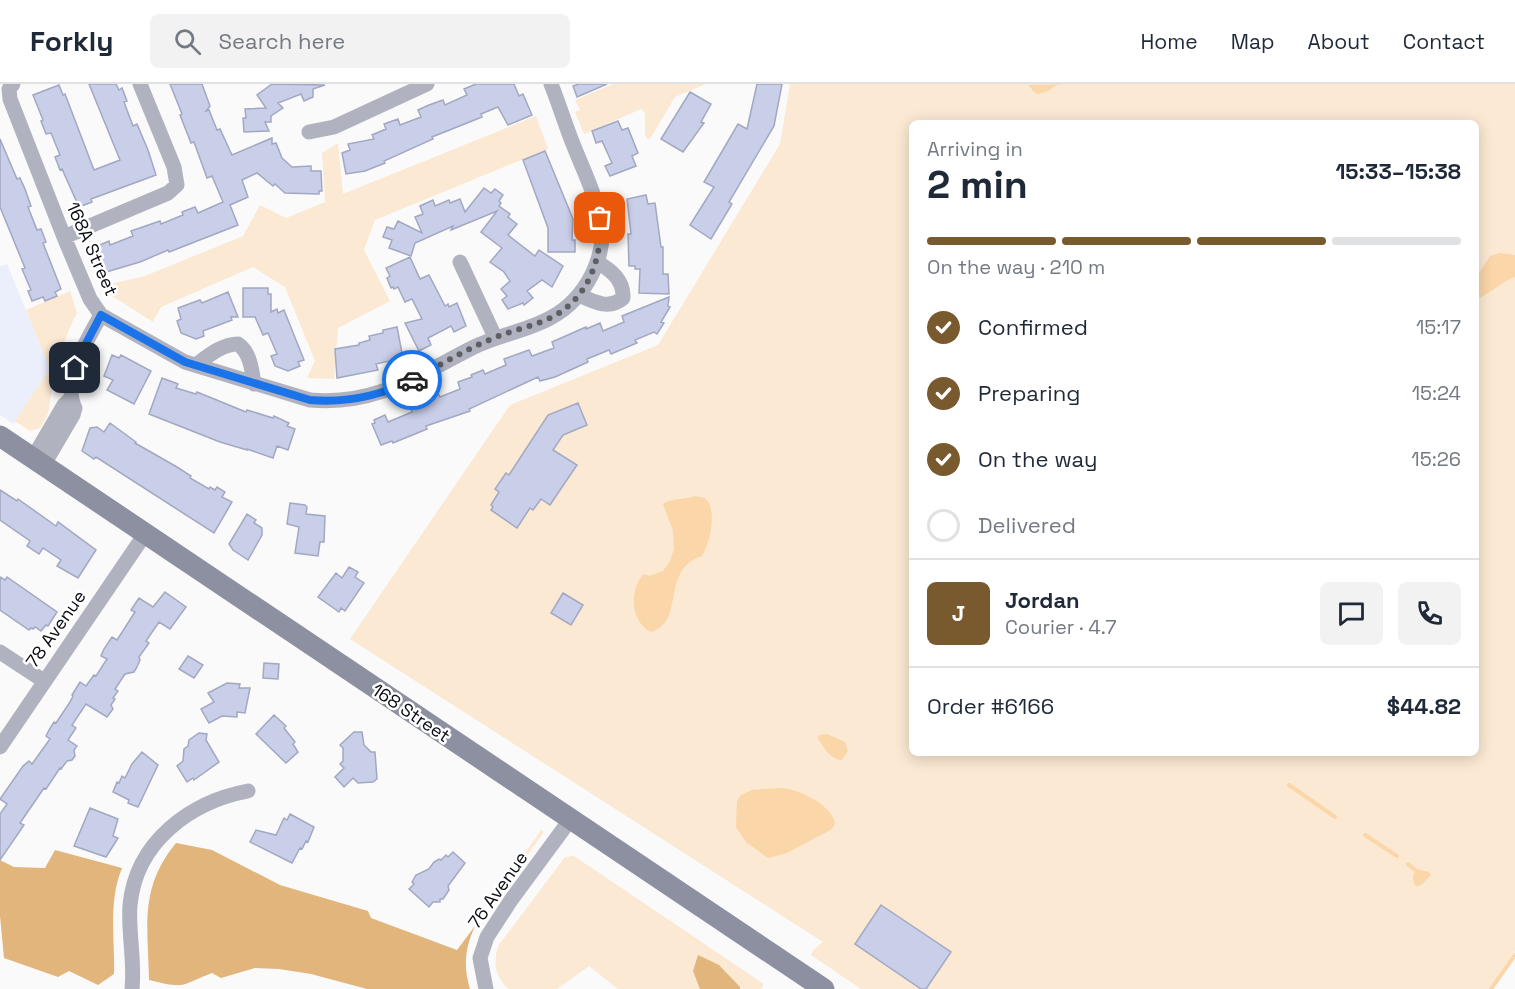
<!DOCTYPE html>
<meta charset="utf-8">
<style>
:root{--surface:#fff;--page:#f2f2f3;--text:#1f2937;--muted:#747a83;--line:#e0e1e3;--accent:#795a2f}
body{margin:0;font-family:"Space Grotesk",sans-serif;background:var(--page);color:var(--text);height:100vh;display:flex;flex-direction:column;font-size:22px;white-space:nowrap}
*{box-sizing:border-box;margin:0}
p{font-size:20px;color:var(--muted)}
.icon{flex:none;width:33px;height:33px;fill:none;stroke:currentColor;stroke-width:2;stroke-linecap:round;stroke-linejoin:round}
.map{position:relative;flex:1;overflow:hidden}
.panel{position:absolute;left:909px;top:36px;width:570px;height:636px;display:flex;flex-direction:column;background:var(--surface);border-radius:9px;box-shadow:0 3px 15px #0003}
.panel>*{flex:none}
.pin{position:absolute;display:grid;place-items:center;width:51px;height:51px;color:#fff;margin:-26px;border-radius:12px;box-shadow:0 3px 9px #0006}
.courier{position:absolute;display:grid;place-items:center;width:60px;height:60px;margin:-30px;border:4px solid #1a73e8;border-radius:50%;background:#fff;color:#222;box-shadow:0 2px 8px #0007}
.summary em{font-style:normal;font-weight:800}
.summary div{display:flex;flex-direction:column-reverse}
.summary{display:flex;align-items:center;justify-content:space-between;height:102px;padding:0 18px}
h1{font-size:39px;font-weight:800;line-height:45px}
.bar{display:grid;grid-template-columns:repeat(4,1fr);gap:9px 6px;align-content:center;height:72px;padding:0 18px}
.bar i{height:8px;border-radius:4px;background:var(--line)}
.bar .selected{background:var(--accent)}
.bar p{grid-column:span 4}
.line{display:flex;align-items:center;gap:15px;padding:0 18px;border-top:2px solid var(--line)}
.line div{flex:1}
.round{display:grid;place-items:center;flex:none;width:63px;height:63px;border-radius:9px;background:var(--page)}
ol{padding:0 18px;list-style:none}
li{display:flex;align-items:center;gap:18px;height:66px}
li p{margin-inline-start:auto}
li .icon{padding:6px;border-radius:50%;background:var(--accent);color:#fff;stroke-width:4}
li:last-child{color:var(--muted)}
li i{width:33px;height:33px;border:3px solid var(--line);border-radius:50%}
header{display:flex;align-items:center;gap:36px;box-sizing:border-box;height:84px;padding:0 30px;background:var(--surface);border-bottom:2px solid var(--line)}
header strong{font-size:28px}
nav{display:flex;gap:33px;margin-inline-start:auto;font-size:21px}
.search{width:420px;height:54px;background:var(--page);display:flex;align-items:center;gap:15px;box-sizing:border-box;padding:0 21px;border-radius:9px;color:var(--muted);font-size:22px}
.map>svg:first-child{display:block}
.built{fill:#ebeffc}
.green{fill:#fbe9d3;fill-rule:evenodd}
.forest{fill:#e1b57b}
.water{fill:#fad6a8}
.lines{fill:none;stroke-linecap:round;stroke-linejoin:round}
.stream{stroke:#fad6a8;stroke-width:4}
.building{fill:#c9cee9;stroke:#a2a8c1;stroke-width:1.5}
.minor{stroke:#b0b3bf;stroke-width:15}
.secondary{stroke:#8d90a1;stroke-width:21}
.done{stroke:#5e5f64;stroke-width:6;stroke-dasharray:0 10.8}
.route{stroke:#1a73e8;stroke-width:8}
.labels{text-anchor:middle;stroke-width:5;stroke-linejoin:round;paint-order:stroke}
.street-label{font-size:18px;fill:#0a0c14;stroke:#fff}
</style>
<header>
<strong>Forkly</strong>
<div class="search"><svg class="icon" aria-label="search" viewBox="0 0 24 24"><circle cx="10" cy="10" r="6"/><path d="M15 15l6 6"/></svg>Search here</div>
<nav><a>Home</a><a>Map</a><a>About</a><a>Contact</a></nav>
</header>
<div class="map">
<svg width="1515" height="905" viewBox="0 0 1515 905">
<rect width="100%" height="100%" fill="#fafafa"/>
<path class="built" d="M7 180 50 285 14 340 0 331V182Z"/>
<path class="green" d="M613 0H706L675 13 650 55H647L645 51V29L641 25 584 50 575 28 580 26 575 16Z
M790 0H1515V867L1489 905H861L811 871 813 866 823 858 350 555 510 321 658 261 780 60ZM912 39H1476V669H912Z
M536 32 548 65 375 136 364 166 390 217 338 244 334 295 307 294 315 277 285 203 253 183 161 223 153 238 109 210 102 202 145 192 243 152 260 121 286 134 325 118 322 69 338 59 343 110Z
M70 207 77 229C64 253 58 279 52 305 48 323 52 327 40 344L30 347 15 337 50 285 26 226Z
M541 746 544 748 497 814 495 812Z
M574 772 764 900 761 905H618L589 882 557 905H509C495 894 493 878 498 862L565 773Z"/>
<path class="forest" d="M176 759 212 766 280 801 368 827 371 834 457 866 475 842C465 864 463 882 470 905H367L311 890 279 885 255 884 221 894 212 889C179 902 186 905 149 896 148 842 139 804 176 759Z
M55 766 122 784C108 818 115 855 114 890L98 901 69 887 58 893 4 874 0 832V776L14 783 45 784Z
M698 871 719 881 740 903V905H700L693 887Z"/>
<path class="water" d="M1066 0 1056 1 1048 7 1038 10 1033 7 1029 1Z
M1500 169 1515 171V193C1501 197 1491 210 1476 215V194L1490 172Z
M695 412 705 414C718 426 710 458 702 472 660 485 686 538 651 548 630 538 629 505 644 490L649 492 663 487 670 477 674 465 673 447 663 420C671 414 685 416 695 412Z
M827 650 845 658 848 667 842 676C831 676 823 663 818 654L819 651Z
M779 704C797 704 831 720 835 739L832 745 787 769 768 774 746 758 736 743 737 717 741 711 752 706Z
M1417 785 1429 788 1431 791 1421 801 1417 802 1414 800 1413 792 1415 786Z"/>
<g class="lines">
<path class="stream" d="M1289 701 1335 733
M1365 751 1397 772
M1408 780 1415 786
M1491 905 1515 871"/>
</g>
<path class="building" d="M89 0H116L119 6 122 4 127 17 124 18 133 42 137 40 148 66 156 91 91 115 92 118 79 123 62 85 60 86 55 73 60 71 51 49 46 50 41 37 43 36 33 11 59 1 63 11 65 10 94 86 120 76Z
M170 0H202L210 22 206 27 209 26 217 46 220 45 232 71 272 54V60L276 59 282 74 292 83 311 82V87H321L322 107H319V110L285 109 275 100 273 102 257 89 242 96 248 113 230 121 238 141 169 168 168 166 140 178 106 188 95 163 109 157 110 161 133 152 131 147 160 137 161 140 183 131 182 128 195 123 198 129 223 118 212 92 207 94 194 58 191 59 180 31 182 30Z
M272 0 325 1 313 5V13L304 17 301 10 278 19 283 24 271 32V38H265L269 47 244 48 243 34H246L245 25 266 24 257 11Z
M476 0H514L519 12 523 10 532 31 508 41 498 23 481 30 482 33 432 53 433 55 384 77 385 79 365 87 346 90 342 69 350 66 348 60 374 55 372 51 386 45 384 40 398 35 400 41 421 33 418 26 429 21 443 16 445 21 467 11 464 5Z
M579 0H607L577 13 573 2Z
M757 0H782L774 42 729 118 732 120 711 155 690 141 714 103 704 98 738 40 747 45Z
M690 8 711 20 701 38 704 39 683 68 661 55Z
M618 37 622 46 628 44 638 69 632 72 636 82 610 92 605 82 612 79 602 57 596 59 592 47Z
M0 55 17 95 20 94 25 105 31 122 28 123 37 146 41 145 46 158 43 159 61 205 55 208 57 212 45 217 43 213 32 217 28 207 31 206 22 185 25 184 0 123Z
M545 67 573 135 572 156H575V168H548V144L523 76Z
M484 104 491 109 495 105 503 111 499 117 501 119 499 122 510 130 508 133 517 140 508 151 535 172 539 166 563 182 552 203 542 196 527 207 533 214 524 221 523 219 508 225 502 216 507 212 501 205 510 197 504 188 490 178 502 164 481 148 497 127 451 146 453 142 415 159 411 172 389 164 392 156 383 153 387 143 394 145 398 137 422 149 415 133 423 130 420 122 433 116 435 122 449 116 450 119 460 115 465 128Z
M646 111 648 120 655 119 661 163H663V190H668L669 210 639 209 640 185H635V182H629L628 150H631L627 115Z
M410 173 420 195 429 191 445 222 448 220 449 223 457 219 466 242 454 248 451 242 428 254 431 261 419 267 405 239 422 235 412 215 405 218 398 203 394 205 393 203 391 204 387 194 390 192 386 184Z
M243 204H268V210H271V228L277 225 278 229 284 226 304 276 298 278 300 282 288 287 275 282 271 272 277 270 268 249 263 251 255 233H243Z
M228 208 238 233H231L232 236 203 247 204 252 196 255 181 249 177 237 181 235 178 224 200 216 202 219Z
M669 213 668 222 670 223 661 238 664 239 657 250 654 248 635 256 637 259 611 270 609 266 587 275 588 278 555 293 540 297 538 293 469 325 470 327 426 342 427 345 393 359 392 357 381 361 372 340 375 339 374 336 385 331 388 338 412 328 409 321 425 314 438 309 440 313 460 305 458 298 472 293 471 291 483 286 485 290 506 281 504 275 529 266 532 272 554 264 552 258 586 243V245L600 239 603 247 624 238 622 232Z
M397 243 403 274 376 280 378 286 337 294 335 265 359 261V259L370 256 369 252 383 249V246Z
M112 271 119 274 121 271 151 287 134 320 107 306 113 296 104 292Z
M162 294 178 300 176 304 196 310 197 308 246 328 247 326 273 334 274 332 289 339 287 342 295 345 288 366 277 362 273 374 247 365V366L220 358 149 330Z
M578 319 587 341 563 351 553 366 577 381 550 421 541 415 533 426 530 424 517 444 491 426 493 423 491 421 499 408 495 405 506 389 509 391 548 331Z
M110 339 136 358 135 359 177 383 191 392 190 394 209 405 210 403 215 406 217 403 225 408 222 413 232 418 214 449 96 373 94 375 82 367 90 344 97 343 104 348Z
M0 406 17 417 18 415 56 442 58 438 96 466 78 494 57 482 61 476 43 464 39 470 27 462 30 457 0 436Z
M290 419 305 421 307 423 306 430 325 432 324 458H320L318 472 295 469 299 443 287 440Z
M247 430 256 436 254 439 262 444V451L248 476 233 466 229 460Z
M349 483 358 488 355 493 364 499 345 527 341 524 339 528 318 513 336 489 342 494Z
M0 493 5 496 7 493 57 528 48 542 46 541 41 547 35 543 33 545 31 544 29 546 0 526Z
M165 508 186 523 170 545 159 538 146 557 149 559 139 573 140 576 137 583 134 588 125 590 115 605 118 607 113 614 115 615 111 621 113 625 107 633 86 620 72 641 76 644 68 656 77 662 74 666 75 672 72 676 67 677 61 685 60 684 46 705 44 704 20 739 24 741 0 776V730L7 720 0 715 23 682 29 677 32 680 50 655 46 652 49 646 54 638 56 639 70 618 73 612 72 611 80 598 86 602 94 591 96 592 107 575 101 572 104 565 112 553 117 556 135 528 131 526 139 514 153 523Z
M563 509 583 521 571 541 551 529Z
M188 572 203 581 194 594 179 585Z
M264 579 279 580 278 595 263 594Z
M227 599 240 600 239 604H250L245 629 237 628V633L222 632 209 639 201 625 214 618 208 609Z
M274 631 286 642 284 644 295 658 293 660 298 668 286 679 256 650Z
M354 648H362L364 661 371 668H375L377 695 373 698 358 699 353 694 344 703 335 693 344 684 340 680 343 677V664L340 661Z
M199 649 207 650 206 656 219 678 194 696 193 694 187 698 177 682 183 677 184 665 188 662 189 656Z
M142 668 158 681 138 723 128 719 129 716 113 708 117 698 119 699 122 692 125 694 132 680Z
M90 724 118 735 113 752 118 754 106 773 74 762Z
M290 730 314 743 308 758 306 757 302 765 300 764 292 779 250 758 256 746 276 751 284 734 287 736Z
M453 768 465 779 448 802 449 806 443 815H440V818H433L429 823 409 805 414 800 412 798 416 791 429 785 434 778 439 775 441 776 446 771 448 773Z
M881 821 951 868 926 905H921L855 860Z"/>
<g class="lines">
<path class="minor" d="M13 0 9 5 10 15 64 153 90 215 101 231 185 278 310 316C375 322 417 292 472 264 497 251 528 247 552 233 586 214 609 171 600 132 594 107 582 83 573 60 565 40 559 20 551 0
M309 48 334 43 427 0
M64 153 168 109 177 101 174 83 140 0
M460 178 495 253
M579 211C594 218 609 226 623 214 624 196 611 186 597 178
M196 281C208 272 222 260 238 260 250 268 252 286 254 300
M33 374 64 321 70 315
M43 382 73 331 75 324C61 298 88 254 101 231
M0 568 44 597
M0 663 145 450
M132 905C135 877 128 849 130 821 136 758 190 718 248 707
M486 905 480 874 487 853 511 816 570 736"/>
<path class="secondary" d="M0 352 824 905"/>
</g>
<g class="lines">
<path class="done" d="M412 296C439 282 466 265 494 254 512 246 532 243 550 234 588 216 603 174 600 134"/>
<path class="route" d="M75 284 82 267 101 231 185 278 310 316C346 319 380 312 412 296"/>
</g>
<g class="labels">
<g class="street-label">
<text transform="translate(92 165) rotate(66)" y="6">168A Street</text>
<text transform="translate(56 545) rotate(-55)" y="6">78 Avenue</text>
<text transform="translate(411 629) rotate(34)" y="6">168 Street</text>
<text transform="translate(498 806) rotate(-55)" y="6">76 Avenue</text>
</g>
</g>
</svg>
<div class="pin" style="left:600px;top:134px;background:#ea580c"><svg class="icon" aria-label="bag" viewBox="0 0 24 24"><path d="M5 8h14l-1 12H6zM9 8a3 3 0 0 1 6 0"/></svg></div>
<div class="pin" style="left:75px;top:284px;background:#1f2937"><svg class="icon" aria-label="home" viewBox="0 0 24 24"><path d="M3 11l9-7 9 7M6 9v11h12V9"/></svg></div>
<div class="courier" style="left:412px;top:296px"><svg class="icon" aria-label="car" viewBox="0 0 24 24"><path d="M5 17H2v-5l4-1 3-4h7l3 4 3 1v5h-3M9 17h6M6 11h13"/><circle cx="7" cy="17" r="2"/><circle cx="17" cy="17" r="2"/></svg></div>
<section class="panel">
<div class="summary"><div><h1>2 min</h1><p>Arriving in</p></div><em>15:33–15:38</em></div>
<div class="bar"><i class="selected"></i><i class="selected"></i><i class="selected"></i><i></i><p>On the way · 210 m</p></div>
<ol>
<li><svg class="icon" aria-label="check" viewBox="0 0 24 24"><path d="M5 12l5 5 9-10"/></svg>Confirmed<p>15:17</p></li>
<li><svg class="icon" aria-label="check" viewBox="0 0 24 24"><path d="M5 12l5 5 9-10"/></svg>Preparing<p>15:24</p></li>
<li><svg class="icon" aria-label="check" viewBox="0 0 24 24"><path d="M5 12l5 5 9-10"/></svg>On the way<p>15:26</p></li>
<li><i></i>Delivered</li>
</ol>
<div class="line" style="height:108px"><b class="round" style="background:var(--accent);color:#fff">J</b><div><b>Jordan</b><p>Courier · 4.7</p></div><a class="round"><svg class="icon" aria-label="chat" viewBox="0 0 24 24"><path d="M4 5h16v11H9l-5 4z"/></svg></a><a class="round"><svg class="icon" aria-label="phone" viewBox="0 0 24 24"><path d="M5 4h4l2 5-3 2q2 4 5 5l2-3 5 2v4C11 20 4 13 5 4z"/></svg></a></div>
<div class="line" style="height:78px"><div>Order #6166</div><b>$44.82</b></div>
</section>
</div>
